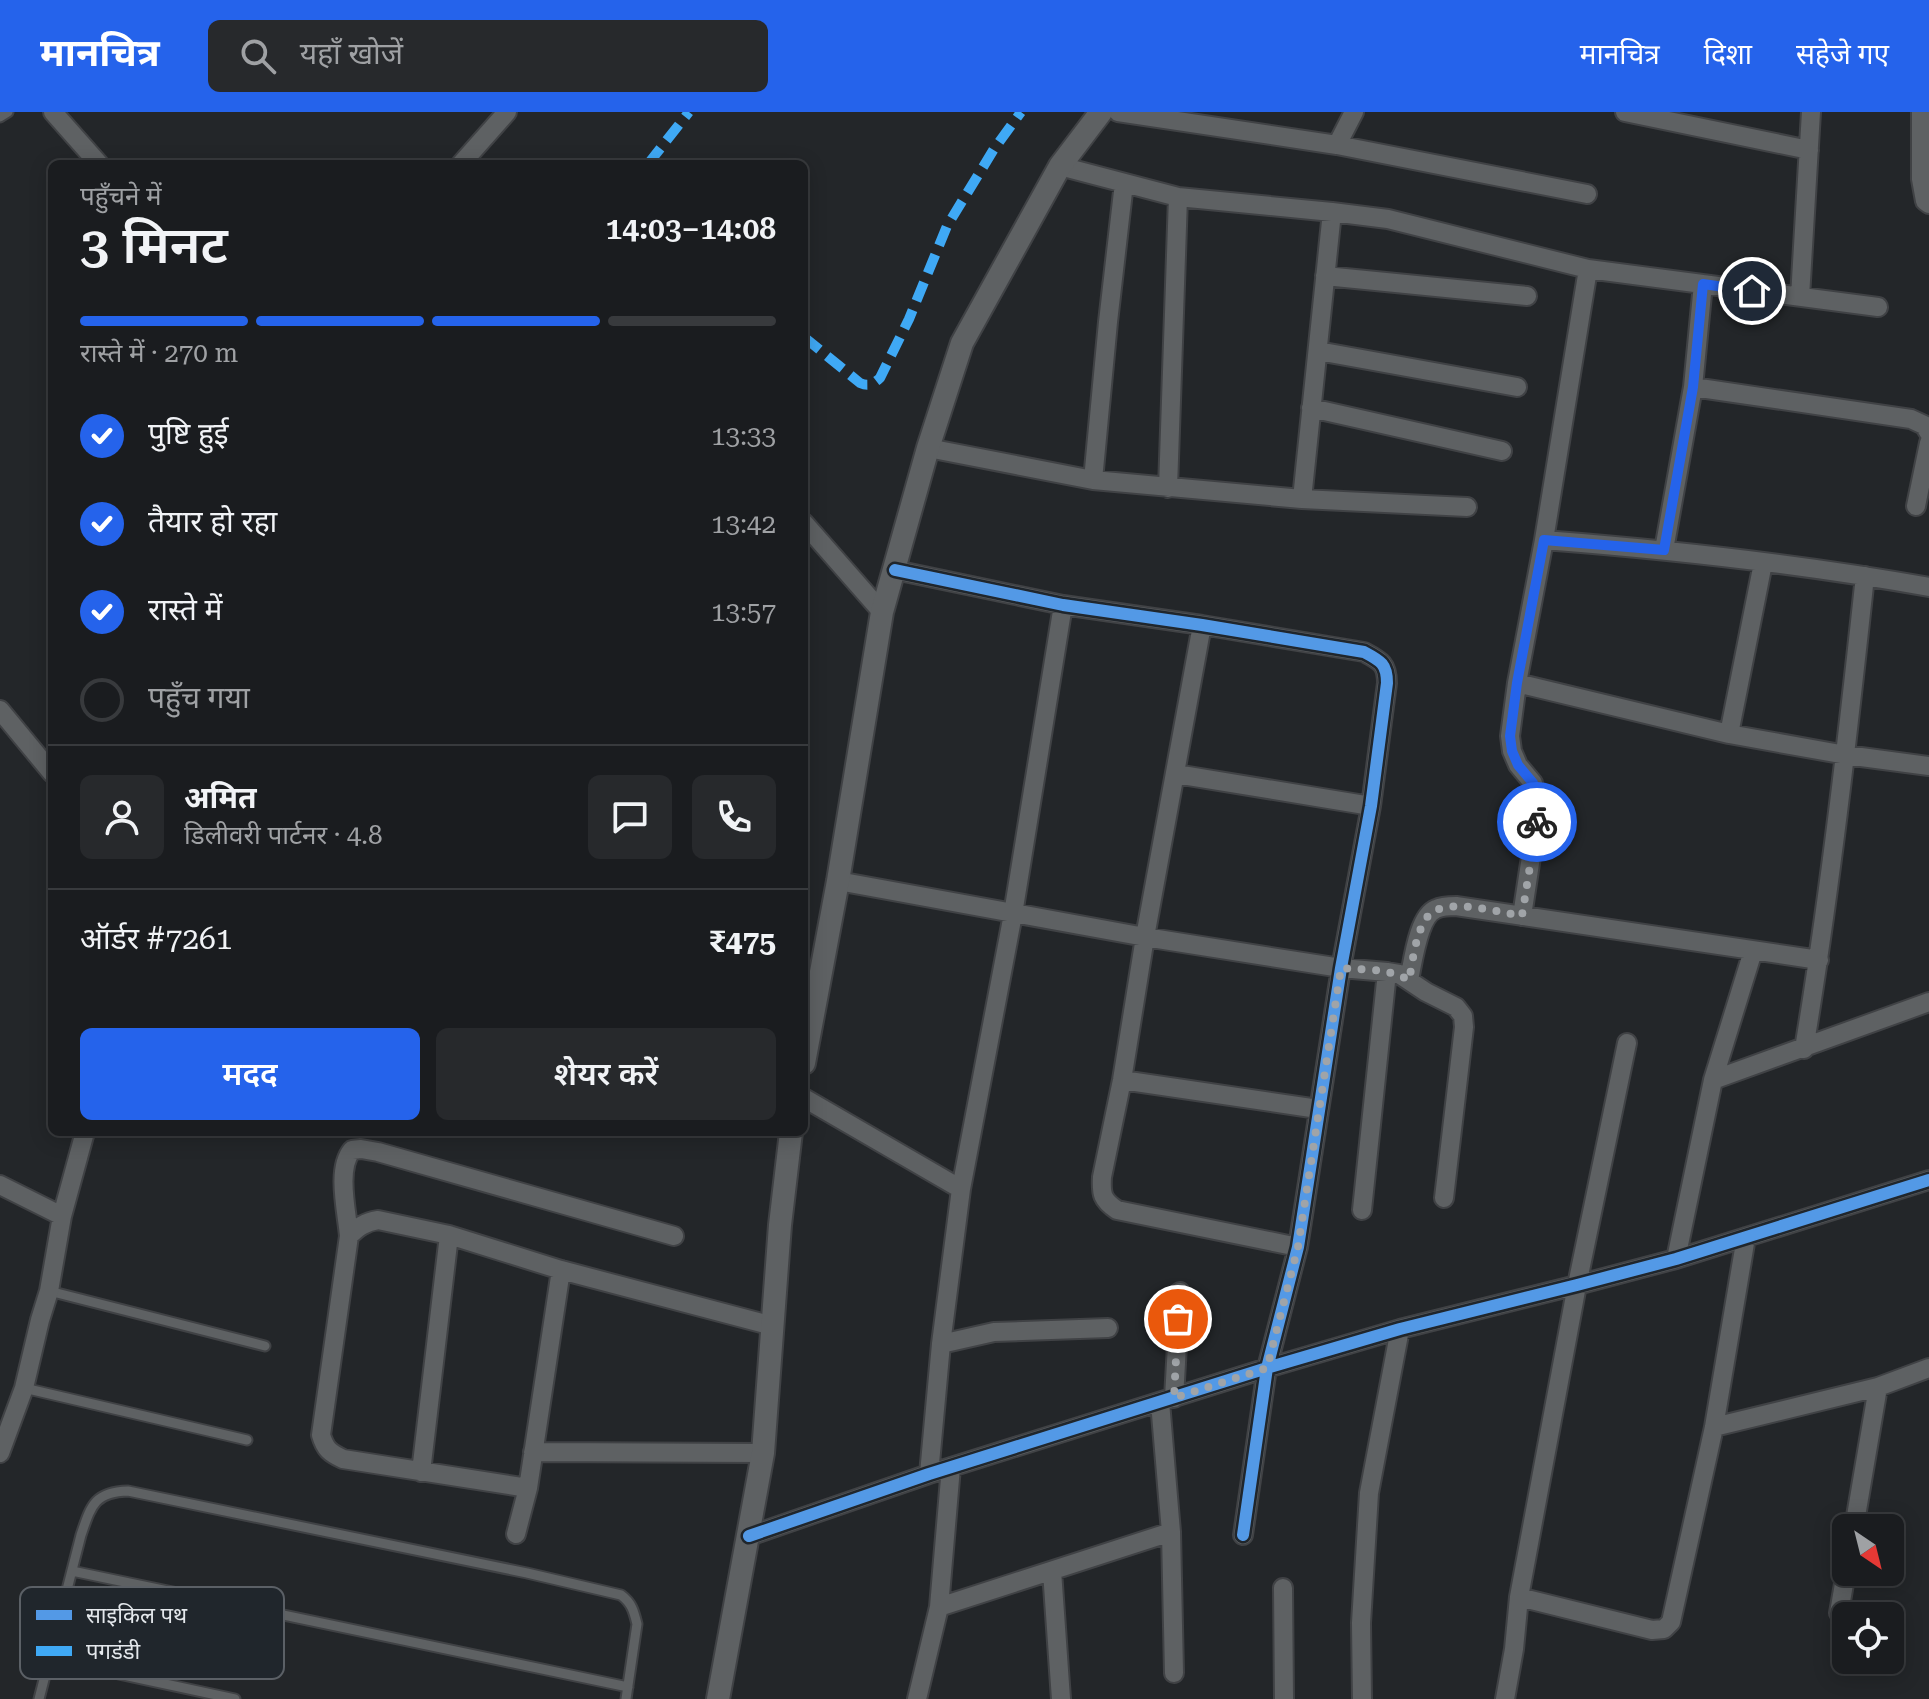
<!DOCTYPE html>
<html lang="hi">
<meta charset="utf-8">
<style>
:root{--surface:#1a1c1f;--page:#27292c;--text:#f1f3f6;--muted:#9fa1a4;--line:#383a3d;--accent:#2563eb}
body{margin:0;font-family:"Roboto Serif","Noto Sans Devanagari",serif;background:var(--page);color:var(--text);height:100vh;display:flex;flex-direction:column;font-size:30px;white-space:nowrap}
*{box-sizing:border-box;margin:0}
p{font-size:26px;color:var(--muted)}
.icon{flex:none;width:44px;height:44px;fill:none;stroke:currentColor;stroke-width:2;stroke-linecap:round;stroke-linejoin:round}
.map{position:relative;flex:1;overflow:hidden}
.drawer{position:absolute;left:48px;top:48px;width:760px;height:976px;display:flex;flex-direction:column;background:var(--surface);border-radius:12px;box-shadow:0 4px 20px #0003,0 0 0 2px var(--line)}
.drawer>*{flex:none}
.needle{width:52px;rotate:145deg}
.tools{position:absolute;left:1832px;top:1402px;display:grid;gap:16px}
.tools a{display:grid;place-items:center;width:72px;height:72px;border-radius:12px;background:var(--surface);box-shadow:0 4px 20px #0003,0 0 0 2px var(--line);font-size:40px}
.pin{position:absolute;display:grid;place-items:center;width:68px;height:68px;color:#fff;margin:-34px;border:4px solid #fff;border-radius:50%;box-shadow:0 2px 8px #0007}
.courier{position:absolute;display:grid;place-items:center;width:80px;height:80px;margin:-40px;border:6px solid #2563eb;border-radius:50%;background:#fff;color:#222;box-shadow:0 2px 10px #0007}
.headline em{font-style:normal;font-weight:600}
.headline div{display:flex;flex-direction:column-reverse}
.headline{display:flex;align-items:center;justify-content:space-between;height:136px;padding:0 32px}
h1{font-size:52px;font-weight:600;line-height:60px}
.bar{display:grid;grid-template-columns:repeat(4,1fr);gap:12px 8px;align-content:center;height:96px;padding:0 32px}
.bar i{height:10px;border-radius:6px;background:var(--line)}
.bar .current{background:var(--accent)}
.bar p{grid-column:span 4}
.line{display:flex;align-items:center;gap:20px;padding:0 32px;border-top:2px solid var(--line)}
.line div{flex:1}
.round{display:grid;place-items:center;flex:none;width:84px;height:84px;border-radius:12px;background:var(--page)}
ol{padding:0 32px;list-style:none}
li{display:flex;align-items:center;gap:24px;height:88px}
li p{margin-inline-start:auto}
li .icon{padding:8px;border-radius:50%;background:var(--accent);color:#fff;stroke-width:4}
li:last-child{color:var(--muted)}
li i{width:44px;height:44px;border:4px solid var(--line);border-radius:50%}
.cta{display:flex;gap:16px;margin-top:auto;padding:16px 32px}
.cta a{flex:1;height:92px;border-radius:12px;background:var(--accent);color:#fff;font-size:32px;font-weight:600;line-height:92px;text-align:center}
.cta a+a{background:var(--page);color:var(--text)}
header{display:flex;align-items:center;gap:48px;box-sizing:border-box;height:112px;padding:0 40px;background:var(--accent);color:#fff}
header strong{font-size:38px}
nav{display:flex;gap:44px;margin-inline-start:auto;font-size:28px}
.search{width:560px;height:72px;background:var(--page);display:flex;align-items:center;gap:20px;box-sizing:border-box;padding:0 28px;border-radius:12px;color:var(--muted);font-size:30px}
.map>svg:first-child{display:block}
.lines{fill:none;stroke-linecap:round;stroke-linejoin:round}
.service-casing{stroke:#404245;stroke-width:13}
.minor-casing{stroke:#404245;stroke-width:22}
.tertiary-casing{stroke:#404245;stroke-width:26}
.service{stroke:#5e6163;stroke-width:9}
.minor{stroke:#5e6163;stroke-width:18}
.tertiary{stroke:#5e6163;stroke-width:22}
.quiet{stroke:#3fa9f5;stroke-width:10;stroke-dasharray:20 10;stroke-linecap:butt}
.cycleway-casing{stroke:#20262c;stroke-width:17}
.cycleway{stroke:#5399e6;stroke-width:12}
.done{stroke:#a0a4a8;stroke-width:8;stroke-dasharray:0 14.4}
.route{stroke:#2563eb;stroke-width:10}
.key{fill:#20262c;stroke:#5b6066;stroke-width:2}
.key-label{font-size:22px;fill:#e4e8ec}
</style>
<header>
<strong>मानचित्र</strong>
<div class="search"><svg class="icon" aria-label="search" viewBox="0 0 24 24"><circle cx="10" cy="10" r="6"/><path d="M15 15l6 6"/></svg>यहाँ खोजें</div>
<nav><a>मानचित्र</a><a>दिशा</a><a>सहेजे गए</a></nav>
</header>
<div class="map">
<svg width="1929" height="1587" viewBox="0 0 1929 1587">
<rect width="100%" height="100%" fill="#232629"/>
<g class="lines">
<g class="service-casing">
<path id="service" d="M0 5 8 0
M49 1179 265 1234
M24 1276 247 1328
M72 1459 628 1575
M49 1547 235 1587
M39 1587 81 1423C91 1394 94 1380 128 1379L527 1461 621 1483C632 1491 634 1500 637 1512L626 1587"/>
</g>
<g class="minor-casing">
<path id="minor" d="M53 0 99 52
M1118 0 1337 33 1587 82
M1625 0 1809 38
M1921 0V67L1925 89 1929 92
M1337 33 1354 0
M461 52 507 0
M1060 54 1178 85 1332 100 1388 107 1588 157
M1325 164 1527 184
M1800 185 1811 0
M1318 239 1517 275
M1693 275 1911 307 1924 313 1929 321
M1311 296 1502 339
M928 336 1093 368 1302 387 1467 395
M1093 368 1108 210 1124 71
M1168 376 1178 85
M1302 387 1332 100
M1916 394 1929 331
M804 411 882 500
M1544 428C1673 438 1802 452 1929 475
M1664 438 1693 275 1703 172
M895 458 1063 493 1202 513 1364 540C1381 549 1387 552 1387 571L1371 694 1341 856 1298 1135 1267 1256 1243 1423
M1202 513 1145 825 1122 968 1102 1065C1101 1082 1102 1088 1117 1098L1298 1135
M1517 571 1729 622 1846 643 1929 654
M0 598 52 661
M1729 622 1763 451
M1176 662 1371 694
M838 769 1145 825 1341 856 1387 860 1399 862 1426 880 1456 895 1463 904 1464 915 1444 1086
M1522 804 1537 705 1533 671 1518 653 1512 639 1510 624 1517 571 1544 428 1588 157 1878 195
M1409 868C1413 850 1418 804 1436 797 1442 794 1450 794 1456 794L1819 848
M1804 937C1830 780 1848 622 1865 464
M1122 968 1318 997
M1713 968 1929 890
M804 986 961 1077
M0 1073 62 1104
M1362 1098 1387 860
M349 1124C347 1100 336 1057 352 1038L361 1037 378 1040 674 1124
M1676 1147 1713 968 1753 839
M941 1232 994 1220 1108 1216
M1174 1286 1180 1180
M1160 1290 1171 1420 1174 1561
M1714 1315 1878 1275 1929 1256
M533 1340 763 1341
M0 1341 24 1276 40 1208 49 1179 62 1104 85 1020
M421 1360 449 1123
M929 1362 941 1232 961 1077 1013 802 1063 493
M528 1376 343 1347C330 1341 325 1337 321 1323L349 1124C358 1115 365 1110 378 1108L449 1123 561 1158 773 1214
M1854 1416 1878 1275
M516 1422 528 1376 561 1158
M749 1424 929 1362 1267 1256 1400 1217 1577 1173 1676 1147 1929 1068
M1052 1459 1061 1587
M1283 1476 1284 1587
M1519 1485 1652 1518 1664 1517 1671 1510 1714 1315 1746 1125
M939 1495 1171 1420
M1839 1501 1846 1460
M917 1587 939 1495 951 1355
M1362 1587 1361 1511 1369 1381 1400 1217
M1505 1587 1514 1537 1519 1485 1577 1173 1627 931"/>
</g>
<g class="tertiary-casing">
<path id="tertiary" d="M804 951 838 769 882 500 928 336 962 231 1060 54 1101 0
M718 1587 763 1341 780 1113 791 1020"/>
</g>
<use href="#service" class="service"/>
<use href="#minor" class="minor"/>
<use href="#tertiary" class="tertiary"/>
<path class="quiet" d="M648 52 689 0
M804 225 860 271C869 275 873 272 880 266L909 207 947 114 994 37 1021 0"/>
<g class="cycleway-casing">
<path id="cycleway" d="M895 458 1063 493 1202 513 1364 540C1381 549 1387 552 1387 571L1371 694 1341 856 1298 1135 1267 1256 1243 1423
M749 1424 929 1362 1267 1256 1400 1217 1577 1173 1676 1147 1929 1068"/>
</g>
<use href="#cycleway" class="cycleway"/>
</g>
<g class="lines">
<path class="done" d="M1178 1207 1174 1286 1267 1256 1298 1135 1341 856C1363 858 1388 856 1409 868 1413 849 1415 823 1426 807 1440 783 1498 800 1522 804L1537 710"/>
<path class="route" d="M1537 710 1536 688 1533 671 1518 653 1512 639 1510 624 1517 571 1544 428 1664 438 1693 275 1703 172 1752 179"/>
</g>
<rect x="20" y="1475" width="264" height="92" rx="12" class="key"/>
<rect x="36" y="1498" width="36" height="10" fill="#5399e6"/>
<rect x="36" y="1534" width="36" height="10" fill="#3fa9f5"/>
<g class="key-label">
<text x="86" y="1511">साइकिल पथ</text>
<text x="86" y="1547">पगडंडी</text>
</g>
</svg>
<div class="tools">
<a><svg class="needle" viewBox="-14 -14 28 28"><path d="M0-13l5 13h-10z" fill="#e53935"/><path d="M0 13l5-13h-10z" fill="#9fa1a4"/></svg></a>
<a><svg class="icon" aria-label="locate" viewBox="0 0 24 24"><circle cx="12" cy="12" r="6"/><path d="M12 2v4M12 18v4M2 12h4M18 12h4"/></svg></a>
</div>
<div class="pin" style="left:1178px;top:1207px;background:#ea580c"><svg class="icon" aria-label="bag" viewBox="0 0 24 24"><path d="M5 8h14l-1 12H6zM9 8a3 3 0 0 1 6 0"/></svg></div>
<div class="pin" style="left:1752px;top:179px;background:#1f2937"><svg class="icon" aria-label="home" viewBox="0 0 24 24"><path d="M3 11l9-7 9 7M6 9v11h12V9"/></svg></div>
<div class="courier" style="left:1537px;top:710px"><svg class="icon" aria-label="bike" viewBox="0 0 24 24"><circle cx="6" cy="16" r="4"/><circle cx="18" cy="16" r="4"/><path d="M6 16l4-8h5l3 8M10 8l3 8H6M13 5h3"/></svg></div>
<section class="drawer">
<div class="headline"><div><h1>3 मिनट</h1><p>पहुँचने में</p></div><em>14:03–14:08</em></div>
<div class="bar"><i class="current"></i><i class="current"></i><i class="current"></i><i></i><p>रास्ते में · 270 m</p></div>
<ol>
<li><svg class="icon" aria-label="check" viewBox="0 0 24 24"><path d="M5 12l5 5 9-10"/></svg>पुष्टि हुई<p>13:33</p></li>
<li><svg class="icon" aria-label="check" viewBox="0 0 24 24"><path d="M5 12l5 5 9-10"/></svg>तैयार हो रहा<p>13:42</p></li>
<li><svg class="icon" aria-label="check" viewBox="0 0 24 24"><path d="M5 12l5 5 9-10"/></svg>रास्ते में<p>13:57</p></li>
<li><i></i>पहुँच गया</li>
</ol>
<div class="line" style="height:144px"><a class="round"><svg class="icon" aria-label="person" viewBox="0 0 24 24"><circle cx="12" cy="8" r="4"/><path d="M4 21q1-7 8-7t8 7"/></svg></a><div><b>अमित</b><p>डिलीवरी पार्टनर · 4.8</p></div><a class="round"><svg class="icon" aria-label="chat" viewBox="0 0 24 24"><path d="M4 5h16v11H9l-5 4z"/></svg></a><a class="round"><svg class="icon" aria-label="phone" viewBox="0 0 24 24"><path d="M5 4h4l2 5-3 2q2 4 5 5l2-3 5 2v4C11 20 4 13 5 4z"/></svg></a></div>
<div class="line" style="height:104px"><div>ऑर्डर #7261</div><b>₹475</b></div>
<div class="cta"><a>मदद</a><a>शेयर करें</a></div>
</section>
</div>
